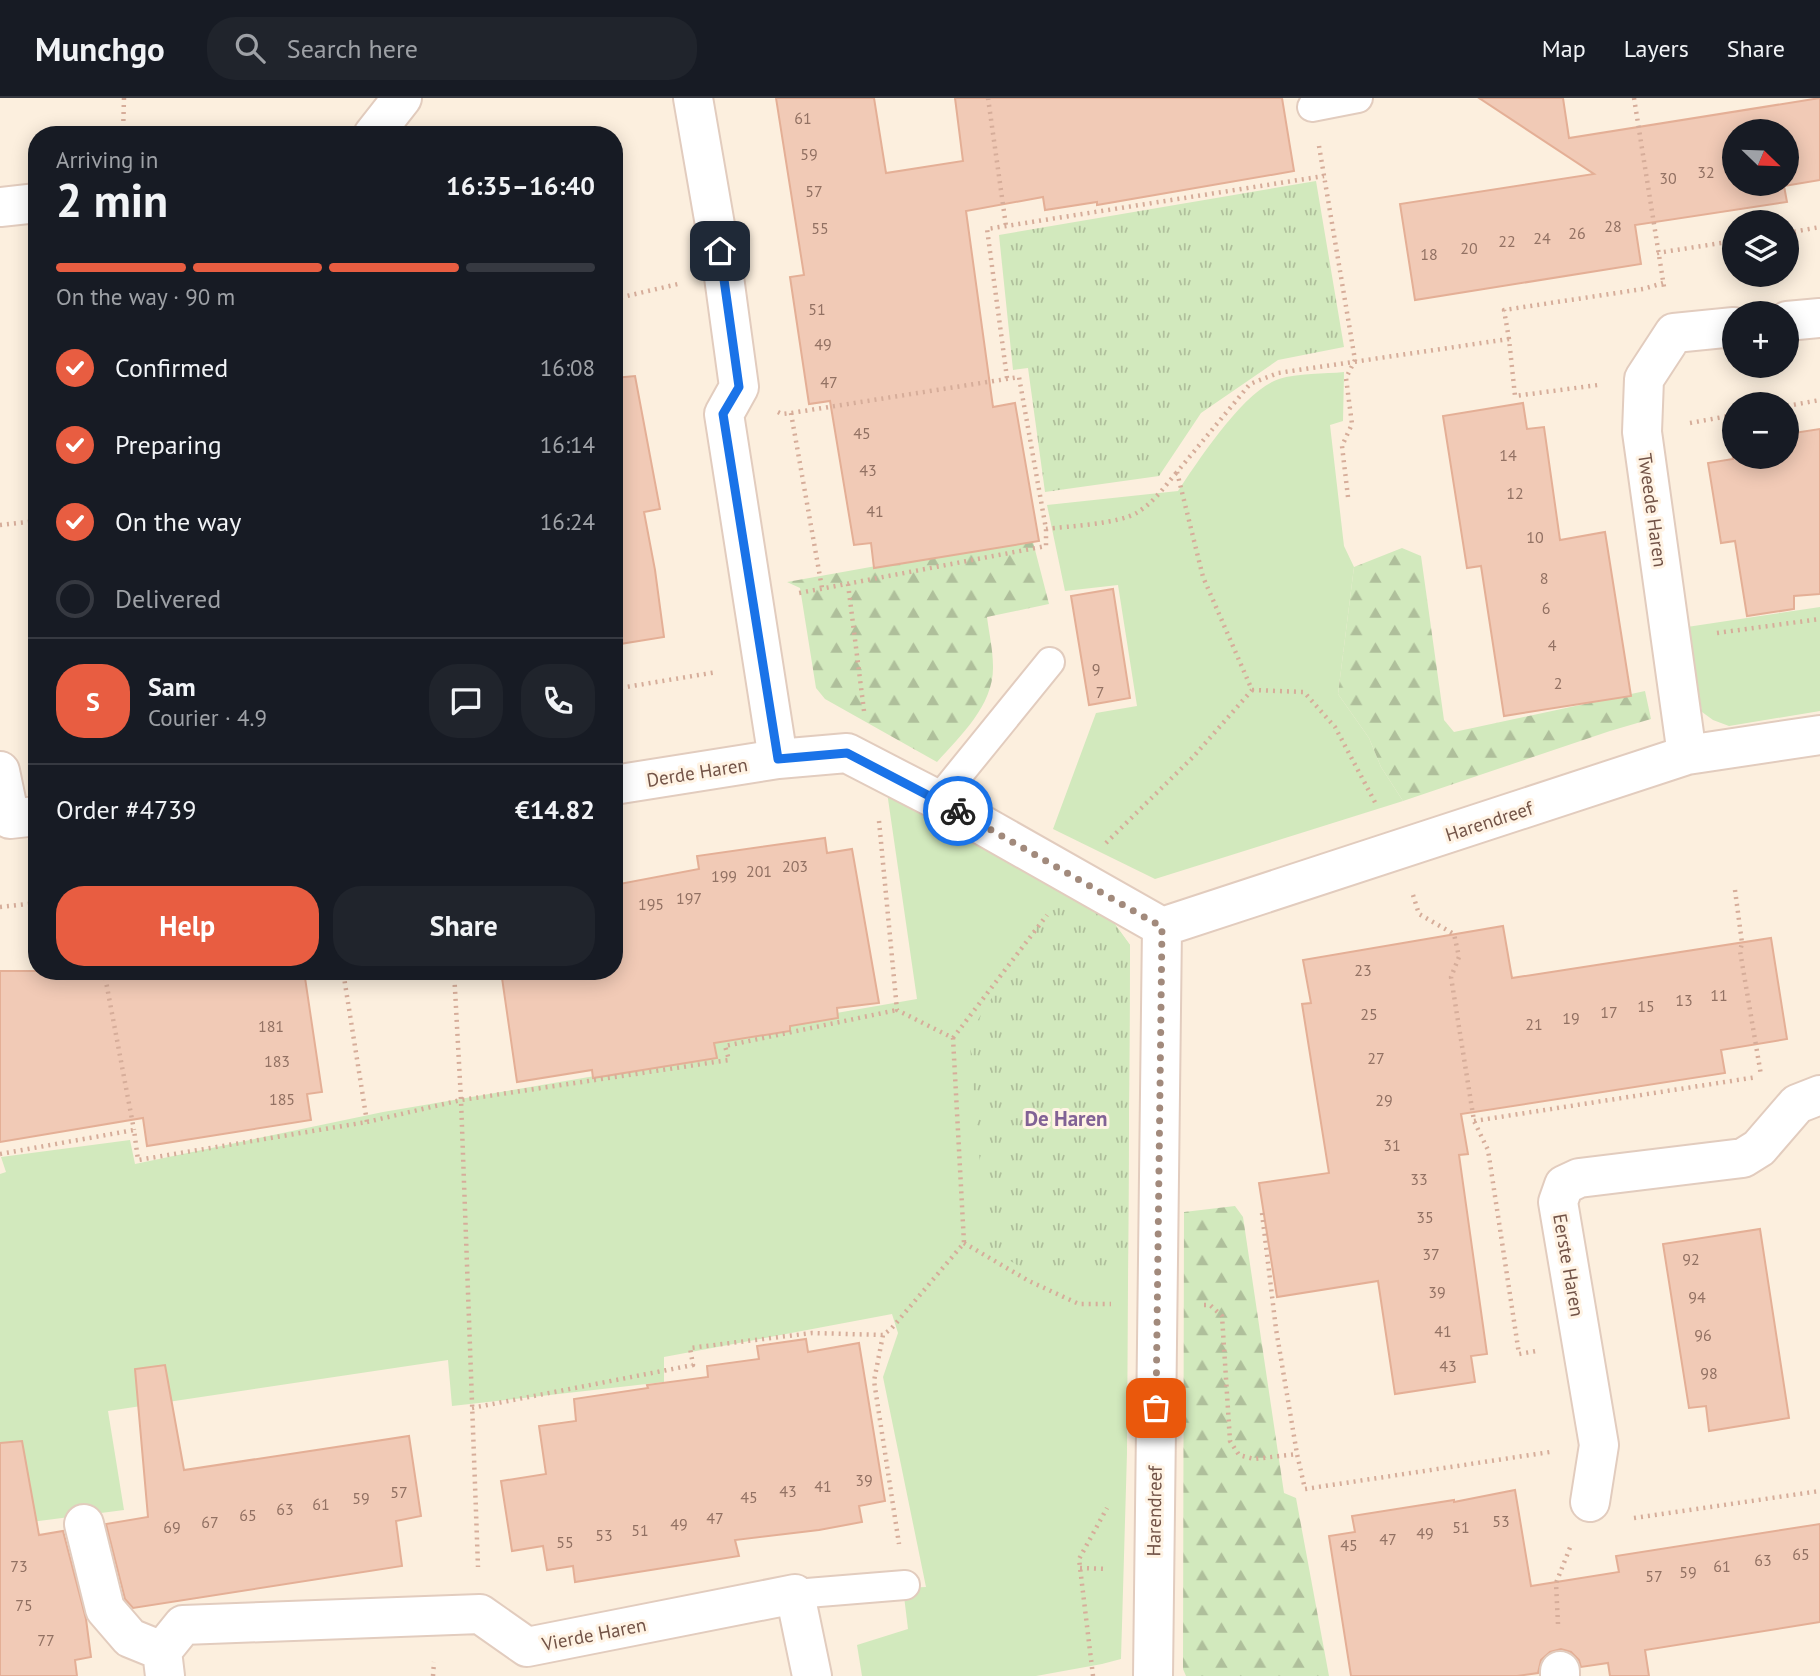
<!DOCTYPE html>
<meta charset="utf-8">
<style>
:root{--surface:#171b24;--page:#20242c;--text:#f1f3f6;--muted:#9ea1a6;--line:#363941;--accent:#e85d41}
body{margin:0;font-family:"PT Sans",sans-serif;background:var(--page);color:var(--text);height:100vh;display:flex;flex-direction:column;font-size:26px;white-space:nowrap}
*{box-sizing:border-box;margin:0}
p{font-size:23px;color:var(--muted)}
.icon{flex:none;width:38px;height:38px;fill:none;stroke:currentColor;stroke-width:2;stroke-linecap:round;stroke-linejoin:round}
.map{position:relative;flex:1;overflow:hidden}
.details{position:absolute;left:28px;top:28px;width:595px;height:854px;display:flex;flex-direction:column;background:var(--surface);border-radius:28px;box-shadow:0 4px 18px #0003}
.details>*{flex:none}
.needle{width:46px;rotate:113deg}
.controls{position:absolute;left:1722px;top:21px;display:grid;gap:14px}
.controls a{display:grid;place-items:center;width:77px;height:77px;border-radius:50%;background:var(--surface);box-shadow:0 4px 18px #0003;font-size:35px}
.pin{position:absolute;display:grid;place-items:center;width:60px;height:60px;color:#fff;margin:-30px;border-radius:14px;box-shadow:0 4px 10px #0006}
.courier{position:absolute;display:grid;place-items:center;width:70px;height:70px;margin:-35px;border:5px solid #1a73e8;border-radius:50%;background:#fff;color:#222;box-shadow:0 2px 9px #0007}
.head em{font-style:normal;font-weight:600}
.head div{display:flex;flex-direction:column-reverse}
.head{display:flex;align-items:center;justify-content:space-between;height:119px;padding:0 28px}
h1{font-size:46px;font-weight:600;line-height:52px}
.bar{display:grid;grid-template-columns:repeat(4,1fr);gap:10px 7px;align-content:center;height:84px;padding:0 28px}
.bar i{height:9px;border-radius:5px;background:var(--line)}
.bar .selected{background:var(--accent)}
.bar p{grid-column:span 4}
.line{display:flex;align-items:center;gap:18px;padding:0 28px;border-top:2px solid var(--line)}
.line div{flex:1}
.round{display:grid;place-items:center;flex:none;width:74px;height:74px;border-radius:28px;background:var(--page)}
ol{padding:0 28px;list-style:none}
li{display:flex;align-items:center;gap:21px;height:77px}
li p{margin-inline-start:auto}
li .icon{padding:7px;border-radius:50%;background:var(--accent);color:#fff;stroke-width:4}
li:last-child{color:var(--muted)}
li i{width:38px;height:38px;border:4px solid var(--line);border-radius:50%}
.button{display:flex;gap:14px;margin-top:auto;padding:14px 28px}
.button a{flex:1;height:80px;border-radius:28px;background:var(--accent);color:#fff;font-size:28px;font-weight:600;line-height:80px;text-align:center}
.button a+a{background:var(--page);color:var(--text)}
header{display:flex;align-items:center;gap:42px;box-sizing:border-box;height:98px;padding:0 35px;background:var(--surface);border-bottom:2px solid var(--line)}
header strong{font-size:33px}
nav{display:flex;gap:38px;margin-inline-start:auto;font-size:24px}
.search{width:490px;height:63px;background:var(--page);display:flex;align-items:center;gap:18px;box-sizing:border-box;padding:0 24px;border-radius:28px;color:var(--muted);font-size:26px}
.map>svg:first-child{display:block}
.grass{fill:#d2e9bd}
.forest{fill:url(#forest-firs)}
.park{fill:url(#park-tufts)}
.building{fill:#f1cab6;stroke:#e4af96;stroke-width:2;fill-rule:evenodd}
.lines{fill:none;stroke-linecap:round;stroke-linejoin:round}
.lane-casing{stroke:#e2ccbe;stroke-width:32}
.street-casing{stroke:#e2ccbe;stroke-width:42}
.path{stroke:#d6ad9a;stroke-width:4.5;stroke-dasharray:2 5;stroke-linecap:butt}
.lane{stroke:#fff;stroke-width:28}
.street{stroke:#fff;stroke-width:38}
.done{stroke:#a28a7c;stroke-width:7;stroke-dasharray:0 12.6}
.route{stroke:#1a73e8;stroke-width:9}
.labels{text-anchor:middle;stroke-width:6;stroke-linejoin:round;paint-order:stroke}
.number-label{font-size:16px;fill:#927163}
.street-label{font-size:19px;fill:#725347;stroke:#fff3e4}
.neighbourhood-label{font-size:21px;font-weight:bold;fill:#816295;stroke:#fff3e4}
</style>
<header>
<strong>Munchgo</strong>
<div class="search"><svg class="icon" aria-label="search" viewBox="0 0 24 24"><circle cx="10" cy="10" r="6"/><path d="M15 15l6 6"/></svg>Search here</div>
<nav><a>Map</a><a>Layers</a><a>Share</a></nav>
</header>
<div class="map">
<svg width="1820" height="1578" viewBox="0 0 1820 1578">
<defs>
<pattern id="forest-firs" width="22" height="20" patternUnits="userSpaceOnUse" patternTransform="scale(1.75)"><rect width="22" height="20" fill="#d2e9bd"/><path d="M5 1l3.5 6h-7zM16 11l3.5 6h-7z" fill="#afbf9b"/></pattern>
<pattern id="park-tufts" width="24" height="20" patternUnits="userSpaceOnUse" patternTransform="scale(1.75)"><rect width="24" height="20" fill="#d2e9bd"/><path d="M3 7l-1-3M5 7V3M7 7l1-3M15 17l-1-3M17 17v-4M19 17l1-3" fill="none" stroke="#afbf9b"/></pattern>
</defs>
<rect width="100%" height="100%" fill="#fcefde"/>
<path class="grass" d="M1344 274 1343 323 1330 327 1344 448 1354 469 1338 596 1369 640 1381 669 1403 703 1155 781 1053 731 1096 615 1137 608 1118 487 1065 493 1047 407 1178 393C1198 363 1244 292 1279 281 1297 275 1325 276 1344 274Z
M1820 509V613L1729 628 1713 622 1702 614 1687 529Z
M887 694 1114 825 1130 847 1127 1355 1121 1561 1102 1566 1036 1578H862L857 1547 908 1531 903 1490 926 1489 883 1279 898 1235 892 1216 664 1259V1284L452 1308 448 1262 108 1313 124 1412 0 1428V1076L6 1074 1 1059 130 1042 135 1066 383 1014 701 960 710 937 917 901Z"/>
<path class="forest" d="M1032 440 1049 506 987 519C989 535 993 552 993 568 994 607 961 637 937 664L825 601 816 590 800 490 787 484Z
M1402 450 1421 458 1444 622 1454 634 1645 593 1651 621 1610 633 1403 703 1381 669 1369 640 1338 596 1354 469Z
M1235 1108 1243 1119 1284 1395 1296 1400 1329 1578H1186L1183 1571 1184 1114Z"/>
<path class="park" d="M1316 83 1344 249 1278 262 1201 315 1159 378 1045 394 1028 270 1013 272 999 137Z
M1059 793 1114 825 1130 847 1128 1172 1032 1176 987 1149 969 936Z"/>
<path class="building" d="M776 0H874L886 75 963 63 955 0H1282L1294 73 1097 107V104L1045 112 1043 99 966 113 993 309 1015 305 1039 443 874 470 871 445 854 447 830 303 809 306 790 179 804 177Z
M1479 0H1563L1569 40 1820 0V82L1784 88 1787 104 1635 127 1641 166 1415 202 1400 106 1594 76ZM1734 33H1787V86H1734Z
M635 278 660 411 644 414 655 472 664 539 614 547V280Z
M1523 305 1527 331 1544 329 1560 442 1605 434 1631 598 1504 618 1481 468 1467 470 1443 318Z
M1820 331V496L1794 498V511L1747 518 1735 443 1721 445 1708 365 1733 361 1731 345H1734V359H1787V336Z
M1113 491 1130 600 1089 607 1071 498Z
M825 740 827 755 852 751 879 905 837 910 838 920 790 928V933L714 945 717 960 593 980 592 972 517 984 501 873H614V787L699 771 697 758Z
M1503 828 1512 880 1771 840 1787 941 1721 952 1725 975 1461 1016 1468 1056 1459 1057 1487 1256 1471 1258 1475 1284 1395 1296 1378 1183 1277 1199 1259 1085 1329 1075 1302 906 1311 905 1303 862Z
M0 873H304L322 994 307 996 311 1022 147 1048 143 1020 0 1044Z
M1760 1131 1789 1320 1709 1333 1706 1308 1689 1310 1663 1146Z
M806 1241 808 1254 859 1245 885 1403 859 1408 862 1424 819 1432 735 1442 739 1458 575 1484 573 1468 547 1472 543 1448 512 1453 501 1383 546 1376 539 1328 576 1323 574 1301 648 1290 647 1287 708 1279 707 1268 759 1261 757 1248Z
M165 1267 184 1372 409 1338 421 1418 396 1423 402 1468 133 1510 125 1501 106 1426 148 1419 135 1271Z
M22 1343 39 1437 63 1433 86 1521 91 1559 75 1562 77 1578H0V1345Z
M1515 1392 1531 1488 1619 1474 1616 1458 1820 1426V1524L1645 1552 1649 1578H1610L1608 1565 1581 1569 1579 1562 1571 1554 1561 1551 1550 1554 1541 1562 1538 1575 1517 1578H1351L1329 1438 1355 1434 1352 1418 1454 1402V1404Z"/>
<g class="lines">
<g class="lane-casing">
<path id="lane" d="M1312 9 1358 0
M938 702 1050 564
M795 1496 905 1487"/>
</g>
<g class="street-casing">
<path id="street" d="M693 0 724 179 739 289 724 316 778 661
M373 37 402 0
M0 109 37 105
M1787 223 1820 220
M1687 657 1642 334 1644 281 1674 235 1734 229
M0 673 10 721 37 718
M614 687 778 661 847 655 938 702 1162 829 1687 657 1820 637
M1590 1404 1599 1347 1558 1104 1564 1087 1579 1080 1743 1060 1759 1050 1797 1006 1820 997
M84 1426 105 1511 130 1540 162 1553
M1560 1573V1578
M165 1578 162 1553 183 1527 480 1516 527 1549 795 1496 812 1578
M1153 1578 1162 829"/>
</g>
<path class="path" d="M988 0 1006 128
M1634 0 1664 189
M123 37 124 0
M1319 48 1355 262 1346 280 1352 326 1342 348 1348 399
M1787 135 1820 129
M1657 155 1734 143
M614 201 678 186
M1509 241 1504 212 1643 191 1663 185
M1007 280 987 131 1324 78
M1787 308 1820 302
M778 314 782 316 791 315 1019 279 1046 431V448L799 495
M791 315 822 490
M1690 325 1734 317
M0 427 37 423
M1046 431C1069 428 1120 426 1138 414 1154 404 1165 388 1177 374
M848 486 864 613
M1717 535 1820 521
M614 591 717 574
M1252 592 1304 594 1335 629 1377 708
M879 723 897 912 953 940 964 1145 891 1231 883 1237 874 1283 899 1446
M1106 745 1194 658 1252 592 1203 479 1177 374 1250 286 1278 275 1509 241 1515 298 1598 287
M614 749V758
M1735 792 1742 845 1740 853 1761 977
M1413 797 1419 816 1454 836 1459 859 1451 879 1474 1023 1488 1052 1519 1256 1536 1253
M0 809 37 805
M104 873 134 1032
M454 873 461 1002 478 1469
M953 940 1047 817
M1474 1023 1757 979
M367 1024 461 1002 729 962 725 948 897 912
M0 1056 134 1032 138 1062 367 1024 343 873
M1262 1115 1276 1231 1297 1356
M964 1145 1029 1183 1079 1206H1111
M1204 1207H1210L1222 1218 1230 1343 1239 1357 1254 1361 1297 1356 1305 1391 1550 1354
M472 1310 693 1267 690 1250 812 1235 883 1237
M1634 1420 1820 1393
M1080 1470 1107 1471
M1558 1526 1556 1485 1571 1447
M433 1578 434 1564
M1093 1578 1079 1461 1107 1410"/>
<use href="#lane" class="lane"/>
<use href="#street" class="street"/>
</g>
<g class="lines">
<path class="done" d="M958 713 1162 829 1156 1310"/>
<path class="route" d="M720 153 739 289 723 316 778 661 847 655 958 713"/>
</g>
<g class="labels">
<g class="number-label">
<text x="803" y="26">61</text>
<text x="809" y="62">59</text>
<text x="1706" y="80">32</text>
<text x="1668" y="86">30</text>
<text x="814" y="99">57</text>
<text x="1613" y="134">28</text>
<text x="820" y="136">55</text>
<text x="1577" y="141">26</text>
<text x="1542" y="146">24</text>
<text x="1507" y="149">22</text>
<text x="1469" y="156">20</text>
<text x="1429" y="162">18</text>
<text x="817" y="217">51</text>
<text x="823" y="252">49</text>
<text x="829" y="290">47</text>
<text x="862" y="341">45</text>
<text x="1508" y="363">14</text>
<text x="868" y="378">43</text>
<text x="1515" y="401">12</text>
<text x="875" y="419">41</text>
<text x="1535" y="445">10</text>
<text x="1544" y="486">8</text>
<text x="1546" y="516">6</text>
<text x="1552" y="553">4</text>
<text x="1096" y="577">9</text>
<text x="1558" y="591">2</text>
<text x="1100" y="600">7</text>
<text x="795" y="774">203</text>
<text x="759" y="779">201</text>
<text x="724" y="784">199</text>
<text x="689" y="806">197</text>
<text x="651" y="812">195</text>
<text x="1363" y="878">23</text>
<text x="1719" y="903">11</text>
<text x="1684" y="908">13</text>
<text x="1646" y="914">15</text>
<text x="1609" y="920">17</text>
<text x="1369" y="922">25</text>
<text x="1571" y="926">19</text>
<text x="1534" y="932">21</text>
<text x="271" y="934">181</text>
<text x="1376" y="966">27</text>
<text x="277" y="969">183</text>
<text x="282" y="1007">185</text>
<text x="1384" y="1008">29</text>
<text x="1392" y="1053">31</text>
<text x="1419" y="1087">33</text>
<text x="1425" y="1125">35</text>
<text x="1431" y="1162">37</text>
<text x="1691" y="1167">92</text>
<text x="1437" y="1200">39</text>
<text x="1697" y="1205">94</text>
<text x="1443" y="1239">41</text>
<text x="1703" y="1243">96</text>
<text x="1448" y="1274">43</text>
<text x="1709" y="1281">98</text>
<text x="864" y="1388">39</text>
<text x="823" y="1394">41</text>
<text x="788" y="1399">43</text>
<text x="399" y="1400">57</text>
<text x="749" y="1405">45</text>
<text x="361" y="1406">59</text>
<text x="321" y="1412">61</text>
<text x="285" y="1417">63</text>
<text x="248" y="1423">65</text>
<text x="715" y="1426">47</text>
<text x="1501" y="1429">53</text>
<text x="210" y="1430">67</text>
<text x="679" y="1432">49</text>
<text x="172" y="1435">69</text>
<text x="1461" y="1435">51</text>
<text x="640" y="1438">51</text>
<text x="1425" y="1441">49</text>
<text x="604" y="1443">53</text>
<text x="1388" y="1447">47</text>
<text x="565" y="1450">55</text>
<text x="1349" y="1453">45</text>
<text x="1801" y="1462">65</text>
<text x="1763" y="1468">63</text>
<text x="19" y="1474">73</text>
<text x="1722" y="1474">61</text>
<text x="1688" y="1480">59</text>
<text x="1654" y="1484">57</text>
<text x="24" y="1513">75</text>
<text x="46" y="1548">77</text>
</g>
<g class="street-label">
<text transform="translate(1653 412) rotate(82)" y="7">Tweede Haren</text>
<text transform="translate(697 674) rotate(-9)" y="7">Derde Haren</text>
<text transform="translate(1489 723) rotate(-18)" y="7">Harendreef</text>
<text transform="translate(1569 1167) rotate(80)" y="7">Eerste Haren</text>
<text transform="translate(1154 1413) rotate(-89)" y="7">Harendreef</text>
<text transform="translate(594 1536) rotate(-11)" y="7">Vierde Haren</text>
</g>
<g class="neighbourhood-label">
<text x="1066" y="1028">De Haren</text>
</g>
</g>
</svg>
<div class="controls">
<a><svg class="needle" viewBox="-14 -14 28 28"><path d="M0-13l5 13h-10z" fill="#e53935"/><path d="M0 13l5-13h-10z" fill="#9ea1a6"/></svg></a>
<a><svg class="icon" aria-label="layers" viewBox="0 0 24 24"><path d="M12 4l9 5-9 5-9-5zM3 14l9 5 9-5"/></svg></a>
<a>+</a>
<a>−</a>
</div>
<div class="pin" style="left:1156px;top:1310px;background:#ea580c"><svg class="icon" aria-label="bag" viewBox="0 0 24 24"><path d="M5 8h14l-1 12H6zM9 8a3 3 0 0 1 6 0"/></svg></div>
<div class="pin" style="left:720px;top:153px;background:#1f2937"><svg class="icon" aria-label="home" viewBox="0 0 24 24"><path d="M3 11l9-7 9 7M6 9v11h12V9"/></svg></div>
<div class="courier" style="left:958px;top:713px"><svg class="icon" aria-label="bike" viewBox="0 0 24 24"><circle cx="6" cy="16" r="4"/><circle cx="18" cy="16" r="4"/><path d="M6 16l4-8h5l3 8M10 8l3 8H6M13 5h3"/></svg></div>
<section class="details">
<div class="head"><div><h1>2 min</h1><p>Arriving in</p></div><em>16:35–16:40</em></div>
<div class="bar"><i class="selected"></i><i class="selected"></i><i class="selected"></i><i></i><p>On the way · 90 m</p></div>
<ol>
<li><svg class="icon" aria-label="check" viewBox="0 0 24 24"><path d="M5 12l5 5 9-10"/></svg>Confirmed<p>16:08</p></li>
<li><svg class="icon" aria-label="check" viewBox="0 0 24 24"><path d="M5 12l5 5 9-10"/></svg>Preparing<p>16:14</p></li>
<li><svg class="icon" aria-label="check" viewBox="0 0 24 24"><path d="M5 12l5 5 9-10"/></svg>On the way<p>16:24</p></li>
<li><i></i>Delivered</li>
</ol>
<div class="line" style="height:126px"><b class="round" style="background:var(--accent);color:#fff">S</b><div><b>Sam</b><p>Courier · 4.9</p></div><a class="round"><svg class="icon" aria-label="chat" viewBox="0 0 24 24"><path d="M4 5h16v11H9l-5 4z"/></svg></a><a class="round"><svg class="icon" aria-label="phone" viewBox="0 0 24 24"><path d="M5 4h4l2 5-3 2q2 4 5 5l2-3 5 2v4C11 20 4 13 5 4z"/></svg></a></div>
<div class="line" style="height:91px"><div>Order #4739</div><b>€14.82</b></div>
<div class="button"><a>Help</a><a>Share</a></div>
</section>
</div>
